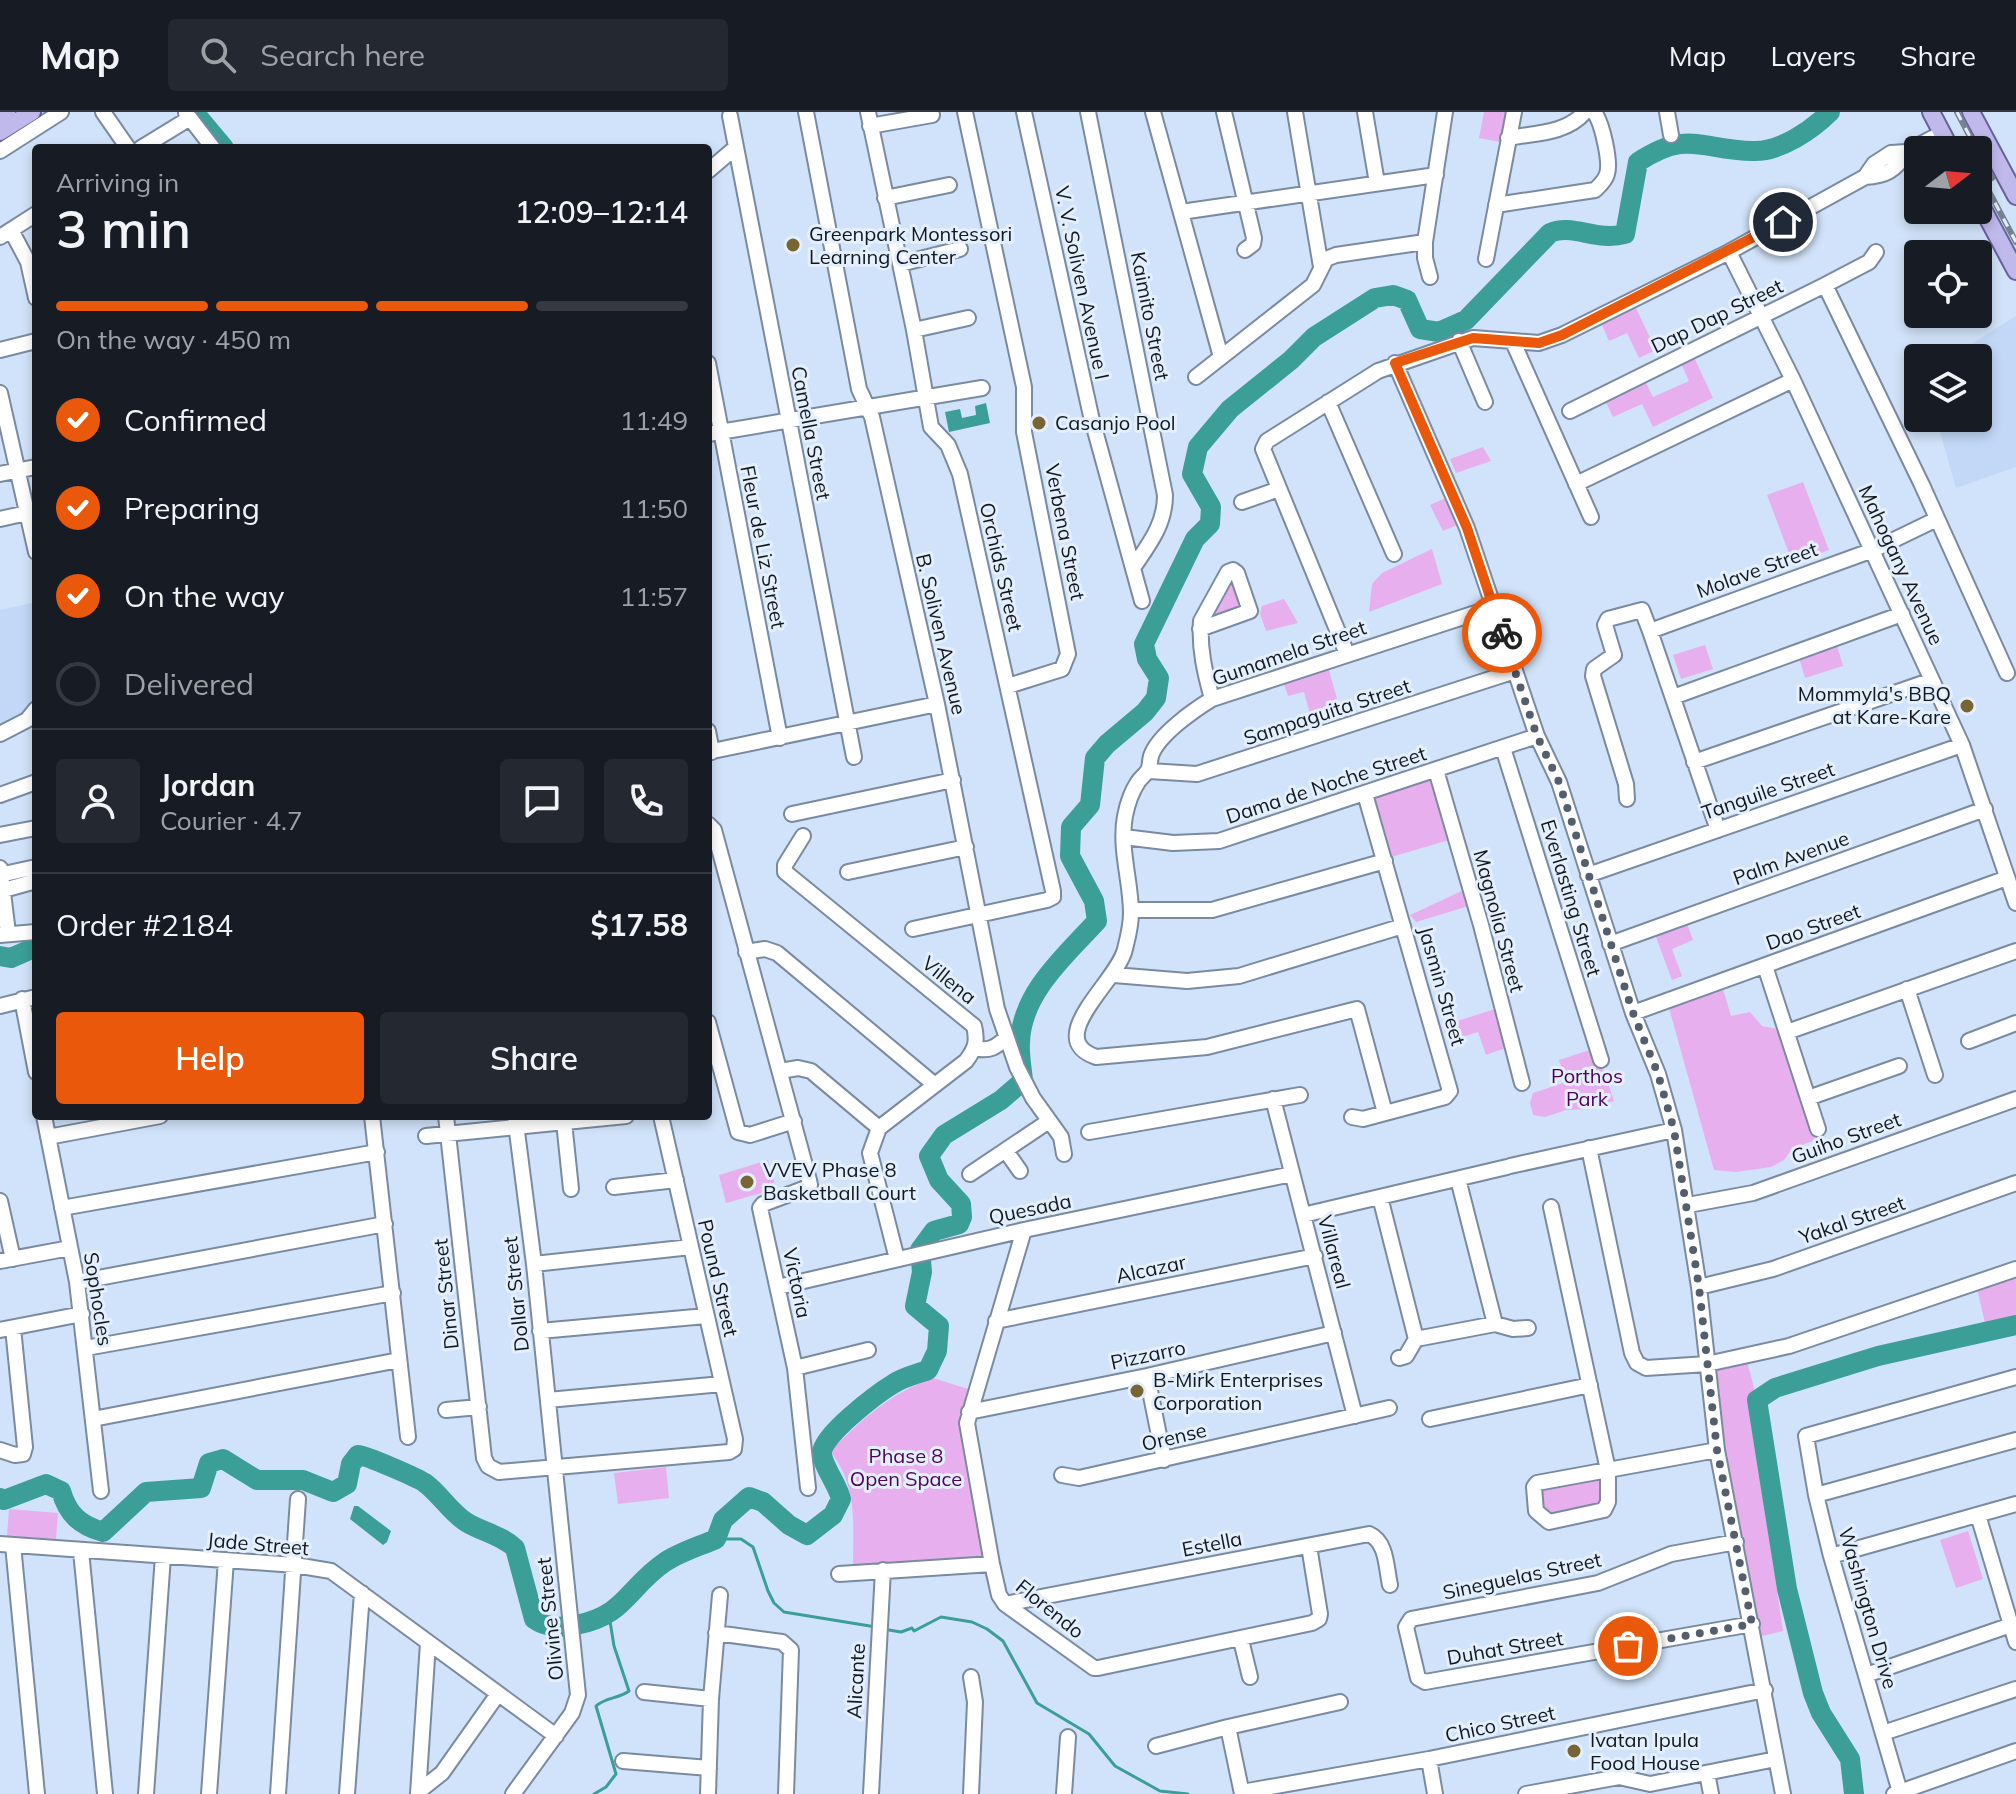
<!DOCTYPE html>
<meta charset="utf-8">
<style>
:root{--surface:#171b24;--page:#242831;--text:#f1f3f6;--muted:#9ea1a6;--line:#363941;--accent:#ea580c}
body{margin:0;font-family:Mulish,sans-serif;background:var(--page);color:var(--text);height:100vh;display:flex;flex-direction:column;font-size:30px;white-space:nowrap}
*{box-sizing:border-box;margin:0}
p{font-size:26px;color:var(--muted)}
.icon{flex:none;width:44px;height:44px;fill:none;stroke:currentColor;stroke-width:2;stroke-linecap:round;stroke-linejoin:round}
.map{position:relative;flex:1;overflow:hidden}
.panel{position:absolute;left:32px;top:32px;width:680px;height:976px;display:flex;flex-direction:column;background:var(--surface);border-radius:8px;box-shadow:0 4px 12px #0003}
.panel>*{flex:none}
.needle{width:52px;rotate:74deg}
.fabs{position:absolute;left:1904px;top:24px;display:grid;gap:16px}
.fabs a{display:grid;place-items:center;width:88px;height:88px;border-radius:8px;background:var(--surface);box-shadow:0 4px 12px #0003;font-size:40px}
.pin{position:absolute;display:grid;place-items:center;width:68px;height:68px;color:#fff;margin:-34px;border:4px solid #fff;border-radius:50%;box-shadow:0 2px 8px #0007}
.courier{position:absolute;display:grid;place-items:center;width:80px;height:80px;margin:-40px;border:6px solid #ea580c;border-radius:50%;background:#fff;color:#222;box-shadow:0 2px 10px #0007}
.head em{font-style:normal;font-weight:600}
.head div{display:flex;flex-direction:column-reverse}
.head{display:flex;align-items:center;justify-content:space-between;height:136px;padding:0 24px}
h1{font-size:52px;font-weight:600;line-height:60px}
.bar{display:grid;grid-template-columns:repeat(4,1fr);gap:12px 8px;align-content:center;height:96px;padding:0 24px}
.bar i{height:10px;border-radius:6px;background:var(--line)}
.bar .on{background:var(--accent)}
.bar p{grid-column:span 4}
.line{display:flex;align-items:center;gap:20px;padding:0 24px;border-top:2px solid var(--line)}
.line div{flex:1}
.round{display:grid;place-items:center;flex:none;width:84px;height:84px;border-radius:8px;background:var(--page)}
ol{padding:0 24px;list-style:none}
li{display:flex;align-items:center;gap:24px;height:88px}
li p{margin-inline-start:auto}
li .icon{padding:8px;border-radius:50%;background:var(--accent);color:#fff;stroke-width:4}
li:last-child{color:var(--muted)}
li i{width:44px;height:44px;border:4px solid var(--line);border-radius:50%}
.action{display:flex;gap:16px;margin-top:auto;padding:16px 24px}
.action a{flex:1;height:92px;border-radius:8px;background:var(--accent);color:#fff;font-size:32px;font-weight:600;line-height:92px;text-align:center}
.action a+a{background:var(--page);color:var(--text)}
header{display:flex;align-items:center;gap:48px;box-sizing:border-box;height:112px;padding:0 40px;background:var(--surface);border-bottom:2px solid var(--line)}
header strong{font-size:38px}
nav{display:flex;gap:44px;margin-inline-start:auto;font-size:28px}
.search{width:560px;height:72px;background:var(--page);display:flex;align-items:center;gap:20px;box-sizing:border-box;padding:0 28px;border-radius:8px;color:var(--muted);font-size:30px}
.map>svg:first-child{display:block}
.built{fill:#c2d8f6}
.green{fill:#e8afee}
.water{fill:#3b9f98}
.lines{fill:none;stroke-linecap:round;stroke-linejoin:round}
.stream{stroke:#3b9f98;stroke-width:3}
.river{stroke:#3b9f98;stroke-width:20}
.minor-casing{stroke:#7a8aa0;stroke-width:18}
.major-casing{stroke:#67629c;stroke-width:20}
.minor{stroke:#fff;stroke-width:14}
.major{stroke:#c0b9ec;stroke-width:16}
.rail-casing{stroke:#768292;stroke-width:6}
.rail{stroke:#e4effe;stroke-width:3;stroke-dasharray:9;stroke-linecap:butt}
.done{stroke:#545e6c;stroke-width:8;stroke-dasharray:0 14.4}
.route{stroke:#ea580c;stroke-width:10}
.poi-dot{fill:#796534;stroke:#e4effe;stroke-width:3}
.labels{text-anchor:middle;stroke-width:6;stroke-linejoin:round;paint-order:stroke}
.poi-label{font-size:20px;fill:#11171f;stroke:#e4effe;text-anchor:start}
.street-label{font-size:20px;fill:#11171f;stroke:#e4effe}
.park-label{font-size:20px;fill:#4f0059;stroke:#e4effe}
</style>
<header>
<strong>Map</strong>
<div class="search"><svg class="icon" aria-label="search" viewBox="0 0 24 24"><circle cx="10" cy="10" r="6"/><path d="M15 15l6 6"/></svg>Search here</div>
<nav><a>Map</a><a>Layers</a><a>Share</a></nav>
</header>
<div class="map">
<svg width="2016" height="1682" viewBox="0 0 2016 1682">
<rect width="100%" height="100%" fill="#d1e3fa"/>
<path class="built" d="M2016 204V355L1956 376 1936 306H1978V246H1949Z
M36 490V586L29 598 0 617V498Z"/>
<path class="green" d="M1484 0H1506L1500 30 1479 26Z
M1633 190 1656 238 1639 246 1627 221 1609 229 1599 206Z
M1692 241 1713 286 1653 315 1642 292 1613 305 1603 284 1643 265 1653 285 1689 269 1679 247Z
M1483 335 1491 349 1456 361 1450 347Z
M1803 370 1829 438 1793 452 1767 383Z
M1450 384 1462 411 1443 419 1430 393Z
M1432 437 1442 472 1369 500 1372 472 1382 461Z
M1229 462 1247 495 1203 509Z
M1284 487 1298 511 1266 519 1260 502 1262 494Z
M1836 530 1843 554 1805 566 1798 542Z
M1705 533 1713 557 1681 567 1673 543Z
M1326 548 1340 597 1311 606 1304 580 1288 584 1280 562Z
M1431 665 1449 728 1388 746 1371 683Z
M1464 778 1469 794 1416 810 1410 803Z
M1685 806 1693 828 1672 837 1682 864 1672 868 1653 817Z
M1723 877 1731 904 1750 900 1762 914 1778 917 1815 1028 1792 1037 1784 1048 1771 1055 1736 1060 1714 1058 1669 896Z
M1498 896 1511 934 1486 943 1478 920 1453 928 1448 912Z
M1596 936 1614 989 1589 997 1566 998 1545 1005 1533 1003 1530 991 1533 981 1566 970 1559 948Z
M768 1048 776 1077 726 1091 719 1063Z
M2016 1153V1216L1988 1224 1975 1167Z
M1747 1249 1755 1280 1749 1288 1783 1519 1758 1525 1711 1255Z
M933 1266 968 1277 960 1306 963 1338 984 1445 853 1453C853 1411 858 1374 830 1339 862 1308 890 1281 933 1266Z
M666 1355 669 1386 618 1392 614 1361Z
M1605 1361V1390L1549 1407 1537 1397 1540 1373Z
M9 1397 58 1401 56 1427 7 1424Z
M1968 1419 1983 1467 1956 1476 1940 1428Z"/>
<path class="water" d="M986 291 990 311 949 320 945 300 960 297 962 306 976 303 975 294Z
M354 1394H358L391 1419 387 1430 383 1433 350 1407Z"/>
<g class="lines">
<path class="stream" d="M716 1427H741L753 1435 768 1479 774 1491 784 1500 876 1515
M883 1517 901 1520 912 1516 914 1519 941 1505 972 1510 987 1517 1003 1529 1037 1591 1089 1622 1115 1654 1160 1679 1188 1682
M594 1682 606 1675 616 1662 596 1594C606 1585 618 1587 629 1579L614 1534 609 1503"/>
<path class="river" d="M194 0 224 36
M0 844 11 846 36 835
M0 1386 4 1388 46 1372 61 1379C68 1403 80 1413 103 1420L146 1380 201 1376 209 1351 223 1347 257 1368H303L333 1380 347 1372 351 1352 358 1343C365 1343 418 1366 425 1371 440 1382 450 1400 466 1410 482 1420 501 1423 515 1436L534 1507C547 1516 560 1516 576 1513 625 1504 628 1475 665 1450 680 1440 700 1434 716 1427L723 1408 749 1385 763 1390 789 1413 807 1423 833 1403 841 1387C838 1373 822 1353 822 1341 821 1324 878 1281 893 1272 903 1265 917 1262 928 1258L937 1239 939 1214 915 1194 922 1160 920 1138 934 1119 959 1112 962 1105 961 1092 939 1068 929 1044 944 1023 1001 988 1023 969C1022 956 1019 943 1020 931 1021 881 1066 843 1097 809L1094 789 1070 744 1071 715 1090 693 1095 646 1107 632 1145 600 1156 586 1159 566 1147 547 1144 532 1195 427 1210 412 1211 395 1192 362 1198 335 1230 297 1291 248 1314 225 1375 186 1393 183 1407 188 1420 217 1439 220 1466 208 1550 121C1572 111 1597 130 1625 122L1638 50C1688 17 1701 38 1753 39 1780 40 1812 18 1830 0
M1854 1682 1850 1647 1821 1601 1813 1581 1787 1477 1757 1288 1775 1276 1878 1244 2016 1213"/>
<g class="minor-casing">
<path id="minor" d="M103 0 128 36
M806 0 859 277 872 305 937 592 997 897 1017 955 1033 986 1061 1025 1064 1042
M868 0 914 218 931 315 948 333 960 362 1053 779V785L1047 788 913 817
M965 0 1024 275V320L1068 542 1062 557 1008 574
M1024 0 1091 304 1142 489
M1088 0 1165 383C1165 413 1149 432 1133 456
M1153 0 1221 245
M1224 0 1254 126 1253 132 1245 138
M1295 0 1321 155
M1365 0 1377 71
M1667 0 1671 23
M186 1 213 36
M730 4 854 645
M870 14 932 3
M1508 26C1535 21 1566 22 1585 0
M141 36 190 6
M0 39 61 0
M708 59 735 36
M1865 65 1874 52 1891 41 1906 40 1942 21
M885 86 949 73
M1496 93 1595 78C1600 73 1605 69 1607 62 1611 50 1602 10 1594 0
M1181 100 1436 63
M11 118 28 150 36 186
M0 125 36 102
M1729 140 1793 268 1962 633 2016 791
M1486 147 1514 0
M900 152 960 137
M1430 165 1425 146V130L1445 0
M1825 173 1922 373 2007 561
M914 218 968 206
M1459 229 1485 290
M1513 230 1591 405
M0 238 36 229
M708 251 780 626
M1395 251 1467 416 1537 624 1559 670 1633 901 1658 962 1674 1018 1699 1175 1717 1338 1783 1682
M1196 265 1313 173 1326 147 1336 143 1425 130
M0 281 36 440
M1328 290 1394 442
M1570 299 1825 173 1869 150 1876 140
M708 322 982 276
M0 362 36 355
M1576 372 1793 268
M1242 390 1279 377
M0 407 27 401
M1200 517 1250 499 1237 461 1233 458 1228 460 1201 509C1199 537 1205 561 1212 587
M1650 519 1718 718
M1347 542 1263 337 1267 329 1378 259 1473 226 1539 231 1562 223 1729 140 1865 65C1885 64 1896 59 1906 40
M1673 585 1902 502
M708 619 712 640
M0 622 27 608 36 597
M1503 636 1601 948
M708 640 937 592
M1694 650 1932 568
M1436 658 1481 813 1522 971
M1149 659 1197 662 1515 559
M0 683 36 670
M1627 687 1626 672 1593 564 1594 557 1614 543 1605 513 1608 507 1642 498 1650 519 1873 438 1937 407
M792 702 953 668
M708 712 714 718 809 1068 810 1073 806 1076 763 1092 760 1096 795 1256 808 1376
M0 723 36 716
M803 724 785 753V760L974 914C978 930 975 937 966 949L879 1016 870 1041 897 1147
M1124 725 1173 731 1219 729 1537 624
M0 756 8 821
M848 760 966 735
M0 763 36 755
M1588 763 1962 633
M0 779 36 769
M1131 798H1212L1385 749
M0 823 36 820
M1610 832 1985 697
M746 840 765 837 777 841 935 973
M1765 854 1818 1017
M1114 863 1187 869 1239 864 1403 814
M1907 877 1935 963
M22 887 36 960
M0 894 36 885
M1633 901 2007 766
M708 910 738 1020 750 1023 794 1009
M1787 920 2016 839
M1969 929 2016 911
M975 936C989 940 996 935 1006 926
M780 959 798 956 811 959 879 1016
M1808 986 1899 954
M1273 987 1355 1304
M1385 1001 1357 897 1207 935 1096 945C1042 926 1118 869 1125 837 1128 825 1131 814 1131 801 1131 769 1119 737 1125 704 1127 694 1132 679 1138 670 1141 665 1147 662 1149 656 1150 652 1150 648 1151 644 1158 623 1194 598 1212 587L1494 495
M44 1004 77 1170 101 1379
M372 1004 408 1325
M446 1004 484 1346 488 1354 499 1360 729 1340 734 1337 735 1327 661 1004
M1352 1005 1363 1007 1445 985 1450 979 1365 682
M564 1010 571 1077
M1089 1020 1300 983
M426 1024 626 1004
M48 1025 160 1004
M1589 1036 1632 1241 1637 1251 1646 1256 1707 1252 1789 1234 2016 1157
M1006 1039 1020 1059
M1510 1054 1674 1018
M970 1062 1049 1009
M1458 1067 1495 1212
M614 1075 676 1068
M1380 1085 1416 1227
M0 1089 13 1147
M1688 1093 1753 1081 2016 987
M1551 1095 1608 1358V1390L1604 1398 1549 1410 1536 1399 1534 1375 1537 1371 1717 1338
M62 1096 377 1040
M1303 1103 1507 1055
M1024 1118 967 1311 992 1452 999 1483 1005 1492 1094 1556H1098L1312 1511 1319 1507 1320 1502 1309 1434
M0 1149 70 1136
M534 1152 691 1135
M77 1170 385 1112
M778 1175 1024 1118 1292 1062
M1699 1175 1773 1157 2016 1071
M996 1209 1315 1144
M0 1218 82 1202
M540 1219 706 1204
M1416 1227 1495 1212 1513 1217 1528 1216
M86 1236 393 1181
M1399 1246 1406 1244 1416 1227
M795 1256 868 1238
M1147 1264 1164 1348
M548 1288 722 1272
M446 1298 479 1295
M969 1300 1147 1264 1334 1221
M93 1307 399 1248
M1430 1307 1590 1273
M0 1338 15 1343 23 1342 25 1335 13 1216
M1062 1363 1079 1366 1389 1296
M1816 1383 2016 1328
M1978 1403 2016 1530
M1736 1430 1671 1442 1598 1471 1411 1507 1406 1515 1418 1566 1425 1570 1752 1512
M0 1432 295 1453 331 1459 556 1624
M13 1433 37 1682
M81 1439 105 1682
M1831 1444 2016 1392
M839 1462 992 1452
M1005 1492 1369 1422C1387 1430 1386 1455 1390 1473
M716 1521 782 1530 791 1538 786 1682
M1241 1528 1250 1565
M1866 1563 2011 1513
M971 1565 975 1590 971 1682
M644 1580 711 1587
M1228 1615 1242 1682
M1883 1621 2016 1577
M1156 1634 1228 1615 1340 1590
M1429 1647 1435 1682
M623 1649 709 1656
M1707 1661 1711 1682
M418 1680 442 1661 498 1582
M1242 1680 1429 1647 1765 1578
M1900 1680 1831 1444 1816 1383 1806 1324 2016 1265
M146 1682 163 1444
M209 1682 226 1448
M278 1682 298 1387
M347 1682 362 1481
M418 1682 428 1531
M513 1682 572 1601 578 1583 534 1152 515 1004
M708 1682 711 1587 720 1483
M871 1682 883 1458
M1064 1682 1068 1625
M1526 1682 1619 1665 1650 1672 1776 1647
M1894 1682 2016 1639"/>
</g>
<g class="major-casing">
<path id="major" d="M1931 0 1951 38
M1971 0 2016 84
M0 5 7 0
M0 20 32 0
M1978 88 2016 159"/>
</g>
<use href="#minor" class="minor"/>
<use href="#major" class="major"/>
<g class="rail-casing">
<path id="rail" d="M1957 0 1977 38
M1978 40 1992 66
M1978 59 2016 130"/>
</g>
<use href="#rail" class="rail"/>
</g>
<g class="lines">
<path class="done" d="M1502 521 1537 624 1559 670 1633 901 1658 962 1674 1018 1699 1175 1717 1338 1752 1512 1628 1534"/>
<path class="route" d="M1502 521 1467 416 1395 251 1473 226 1539 231 1562 223 1783 110"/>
</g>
<g class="poi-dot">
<circle cx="793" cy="133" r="8"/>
<circle cx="1039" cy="311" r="8"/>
<circle cx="1967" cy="594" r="8"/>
<circle cx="747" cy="1070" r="8"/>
<circle cx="1137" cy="1279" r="8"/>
<circle cx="1574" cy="1639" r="8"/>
</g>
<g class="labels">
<g class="poi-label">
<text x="809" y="129">Greenpark Montessori<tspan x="809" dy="23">Learning Center</tspan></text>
<text x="1055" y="318">Casanjo Pool</text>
<text x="1951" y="589" text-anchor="end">Mommyla's BBQ<tspan x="1951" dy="23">at Kare-Kare</tspan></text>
<text x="763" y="1065">VVEV Phase 8<tspan x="763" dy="23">Basketball Court</tspan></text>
<text x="1153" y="1275">B-Mirk Enterprises<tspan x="1153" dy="23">Corporation</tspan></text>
<text x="1590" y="1635">Ivatan Ipula<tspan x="1590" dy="23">Food House</tspan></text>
</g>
<g class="street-label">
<text transform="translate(1082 171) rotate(78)" y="7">V. V. Soliven Avenue I</text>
<text transform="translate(1150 204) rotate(79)" y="7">Kaimito Street</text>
<text transform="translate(1717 204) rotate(-26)" y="7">Dap Dap Street</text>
<text transform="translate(811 321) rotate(79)" y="7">Camella Street</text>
<text transform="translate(1065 420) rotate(79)" y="7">Verbena Street</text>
<text transform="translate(763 435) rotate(79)" y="7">Fleur de Liz Street</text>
<text transform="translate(1901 453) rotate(65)" y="7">Mahogany Avenue</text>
<text transform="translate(1001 455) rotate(77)" y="7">Orchids Street</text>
<text transform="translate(1757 458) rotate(-20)" y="7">Molave Street</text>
<text transform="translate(941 522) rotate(77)" y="7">B. Soliven Avenue</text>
<text transform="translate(1289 541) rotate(-19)" y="7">Gumamela Street</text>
<text transform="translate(1327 600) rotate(-18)" y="7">Sampaguita Street</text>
<text transform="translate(1326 673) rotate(-18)" y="7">Dama de Noche Street</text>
<text transform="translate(1768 679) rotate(-19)" y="7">Tanguile Street</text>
<text transform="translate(1791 746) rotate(-20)" y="7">Palm Avenue</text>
<text transform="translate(1571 786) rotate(73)" y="7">Everlasting Street</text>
<text transform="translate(1499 809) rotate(75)" y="7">Magnolia Street</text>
<text transform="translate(1813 815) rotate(-20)" y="7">Dao Street</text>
<text transform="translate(949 868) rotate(39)" y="7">Villena</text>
<text transform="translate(1442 874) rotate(74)" y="7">Jasmin Street</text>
<text transform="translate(1846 1026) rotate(-20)" y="7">Guiho Street</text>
<text transform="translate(1030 1097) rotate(-12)" y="7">Quesada</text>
<text transform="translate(1852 1108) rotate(-19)" y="7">Yakal Street</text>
<text transform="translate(1334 1140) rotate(75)" y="7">Villareal</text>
<text transform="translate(1151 1157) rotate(-12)" y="7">Alcazar</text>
<text transform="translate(718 1166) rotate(77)" y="7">Pound Street</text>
<text transform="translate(797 1171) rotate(78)" y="7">Victoria</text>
<text transform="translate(446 1182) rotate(-96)" y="7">Dinar Street</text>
<text transform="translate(516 1182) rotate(-96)" y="7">Dollar Street</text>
<text transform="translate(98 1187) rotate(81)" y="7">Sophocles</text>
<text transform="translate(1148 1243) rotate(-12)" y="7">Pizzarro</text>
<text transform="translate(1174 1325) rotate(-13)" y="7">Orense</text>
<text transform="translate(258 1432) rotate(5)" y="7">Jade Street</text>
<text transform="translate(1212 1432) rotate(-11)" y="7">Estella</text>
<text transform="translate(1522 1464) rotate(-12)" y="7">Sineguelas Street</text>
<text transform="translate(1868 1496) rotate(74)" y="7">Washington Drive</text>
<text transform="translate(1050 1497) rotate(39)" y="7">Florendo</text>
<text transform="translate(550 1507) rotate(-96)" y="7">Olivine Street</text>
<text transform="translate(1505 1536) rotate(-10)" y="7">Duhat Street</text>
<text transform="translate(856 1569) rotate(-87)" y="7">Alicante</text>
<text transform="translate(1500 1612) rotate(-12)" y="7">Chico Street</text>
</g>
<g class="park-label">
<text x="1587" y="971">Porthos<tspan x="1587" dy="23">Park</tspan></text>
<text x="906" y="1351">Phase 8<tspan x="906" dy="23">Open Space</tspan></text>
</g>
</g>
</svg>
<div class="fabs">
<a><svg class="needle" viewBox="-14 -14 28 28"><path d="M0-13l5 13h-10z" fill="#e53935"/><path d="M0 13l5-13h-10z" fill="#9ea1a6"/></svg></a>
<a><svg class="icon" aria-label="locate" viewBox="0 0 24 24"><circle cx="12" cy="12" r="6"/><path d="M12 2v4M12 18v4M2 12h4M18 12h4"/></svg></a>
<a><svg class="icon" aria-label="layers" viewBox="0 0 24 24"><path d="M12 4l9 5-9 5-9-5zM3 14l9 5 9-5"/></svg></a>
</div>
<div class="pin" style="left:1628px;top:1534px;background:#ea580c"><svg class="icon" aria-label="bag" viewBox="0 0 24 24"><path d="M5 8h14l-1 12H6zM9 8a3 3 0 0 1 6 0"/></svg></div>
<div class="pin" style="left:1783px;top:110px;background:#1f2937"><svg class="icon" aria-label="home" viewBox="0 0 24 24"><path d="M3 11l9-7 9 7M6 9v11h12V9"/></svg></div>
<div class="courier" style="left:1502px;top:521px"><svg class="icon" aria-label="bike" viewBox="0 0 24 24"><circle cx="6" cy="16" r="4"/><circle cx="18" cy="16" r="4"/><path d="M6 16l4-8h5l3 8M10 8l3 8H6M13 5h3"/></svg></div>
<section class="panel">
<div class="head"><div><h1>3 min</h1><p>Arriving in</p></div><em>12:09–12:14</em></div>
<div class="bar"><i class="on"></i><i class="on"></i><i class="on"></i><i></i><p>On the way · 450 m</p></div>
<ol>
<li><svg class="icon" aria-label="check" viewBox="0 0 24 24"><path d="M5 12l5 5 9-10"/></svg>Confirmed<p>11:49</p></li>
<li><svg class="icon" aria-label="check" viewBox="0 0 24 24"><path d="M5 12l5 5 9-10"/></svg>Preparing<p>11:50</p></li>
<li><svg class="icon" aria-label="check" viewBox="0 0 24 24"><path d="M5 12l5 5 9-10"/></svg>On the way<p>11:57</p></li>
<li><i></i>Delivered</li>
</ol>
<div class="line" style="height:144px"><a class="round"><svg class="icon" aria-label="person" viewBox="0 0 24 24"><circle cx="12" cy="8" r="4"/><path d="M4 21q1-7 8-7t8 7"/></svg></a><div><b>Jordan</b><p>Courier · 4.7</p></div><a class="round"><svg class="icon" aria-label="chat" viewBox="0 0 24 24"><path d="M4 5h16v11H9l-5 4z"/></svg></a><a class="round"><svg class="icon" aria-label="phone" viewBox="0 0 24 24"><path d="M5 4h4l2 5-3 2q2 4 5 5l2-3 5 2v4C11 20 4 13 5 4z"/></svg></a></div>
<div class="line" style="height:104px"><div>Order #2184</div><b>$17.58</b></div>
<div class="action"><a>Help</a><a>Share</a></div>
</section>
</div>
